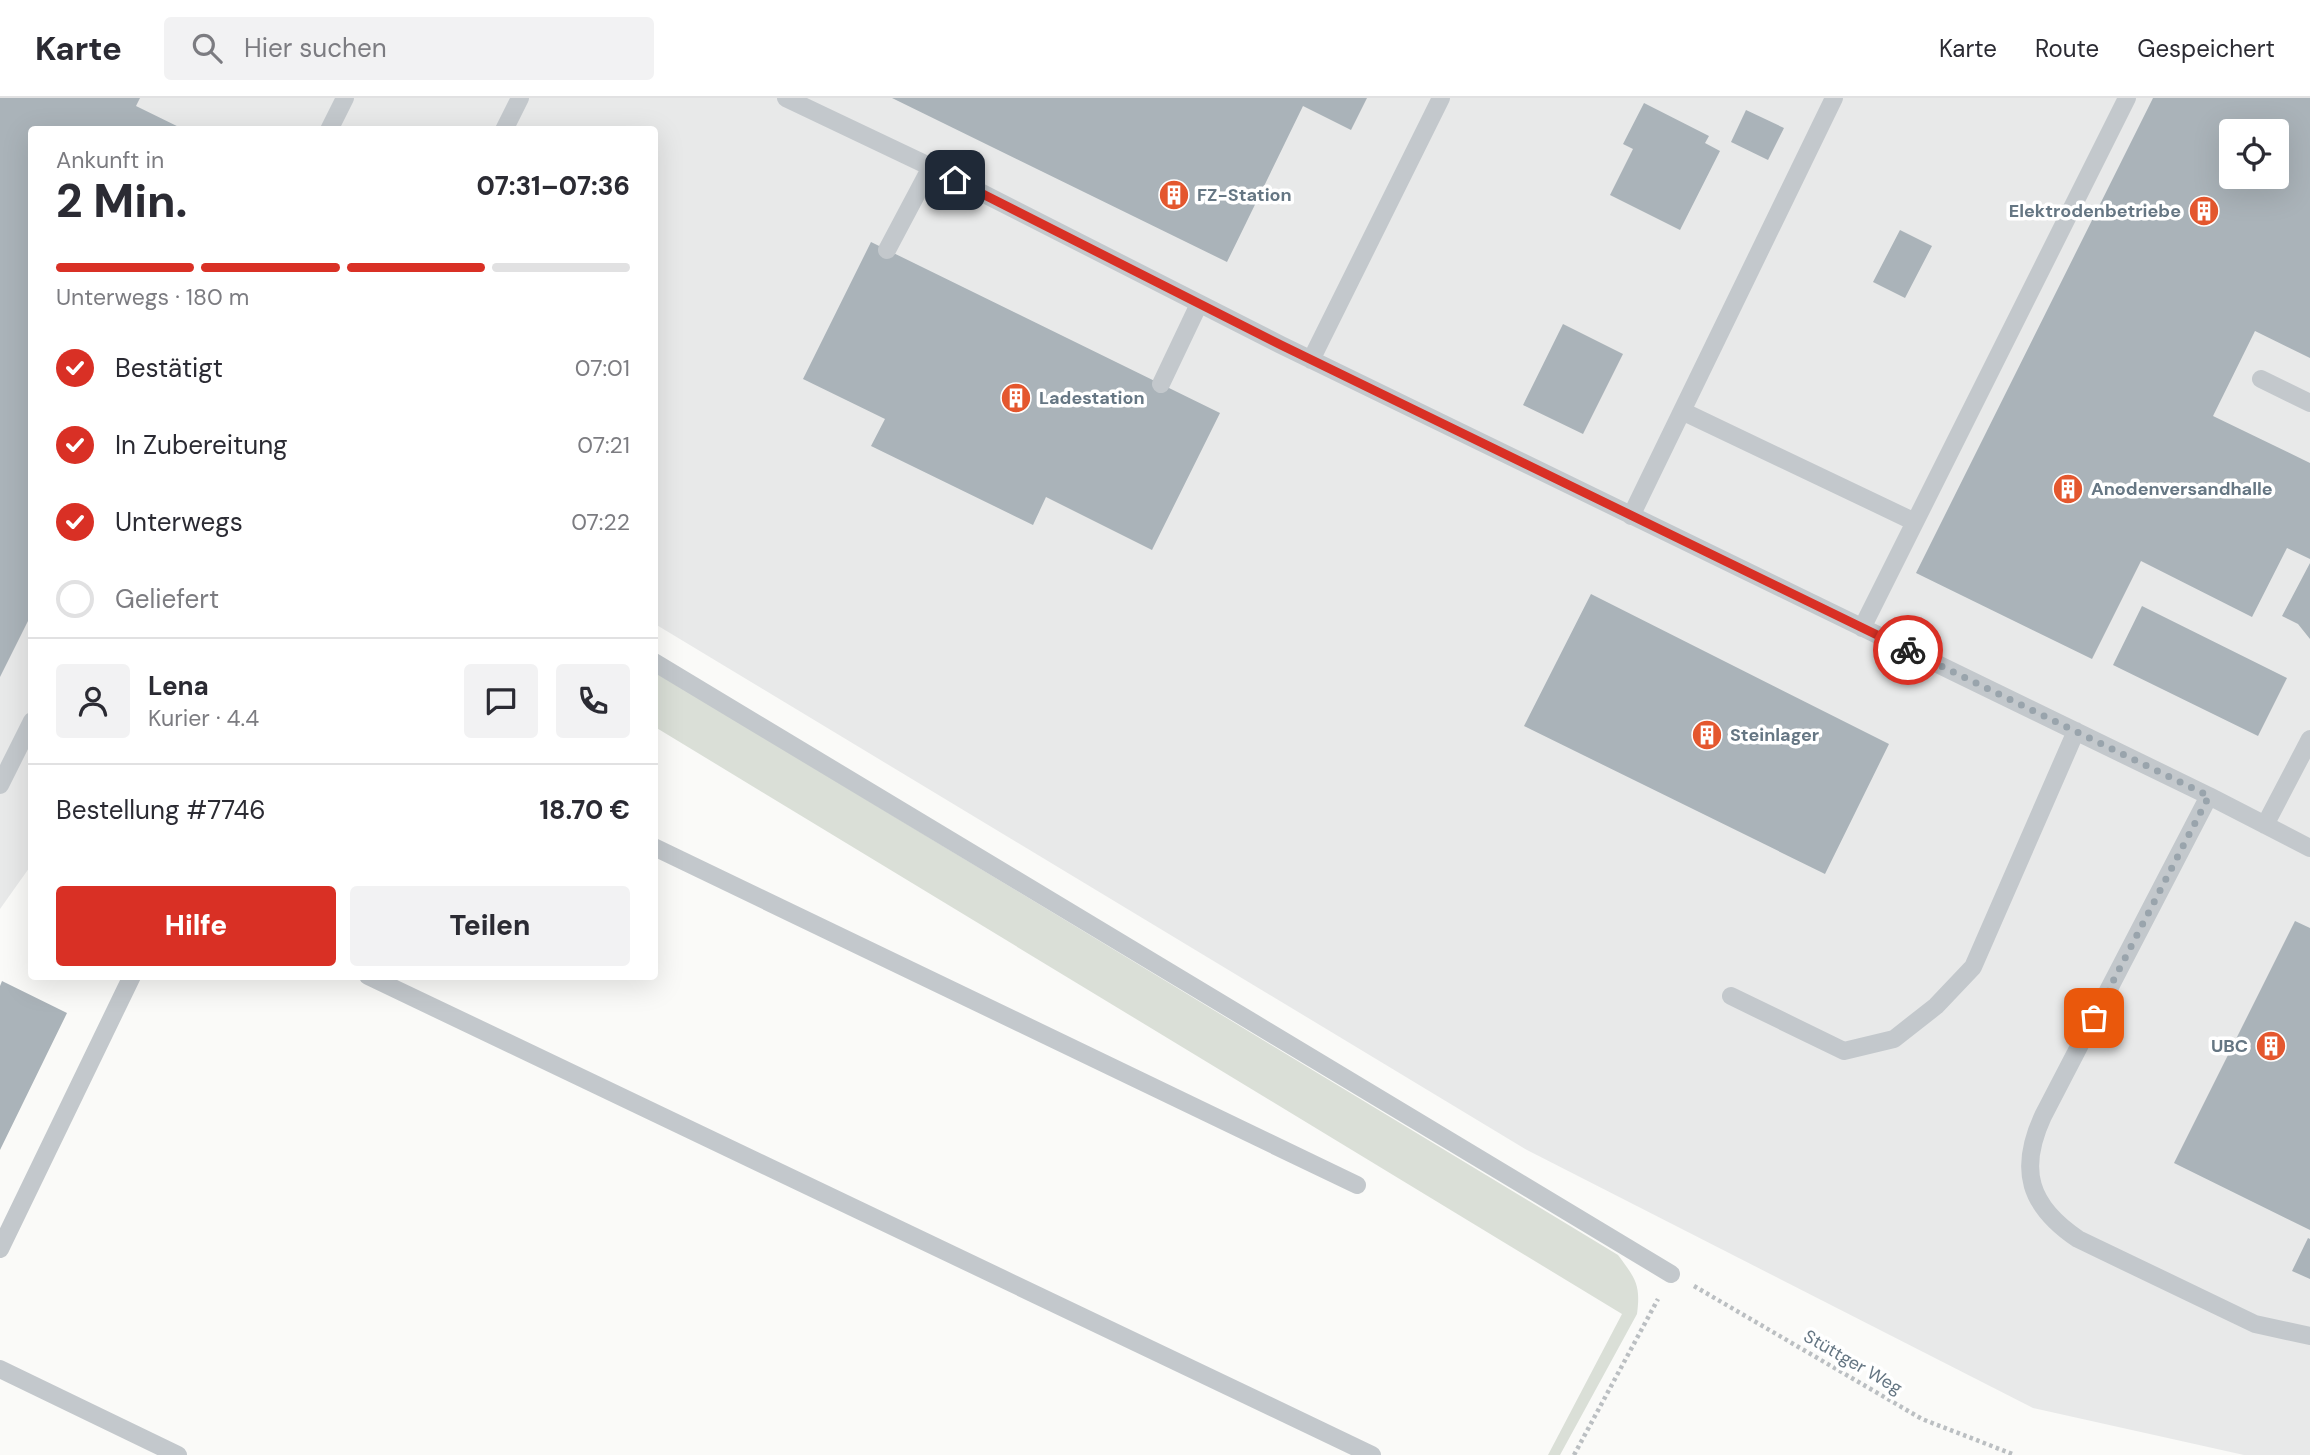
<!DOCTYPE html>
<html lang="de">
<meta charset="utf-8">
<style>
:root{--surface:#fff;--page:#f2f2f3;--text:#2b2b33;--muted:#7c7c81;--line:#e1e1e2;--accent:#d93025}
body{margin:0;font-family:"DM Sans",sans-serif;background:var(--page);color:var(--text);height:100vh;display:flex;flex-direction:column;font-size:26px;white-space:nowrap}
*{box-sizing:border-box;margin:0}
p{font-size:23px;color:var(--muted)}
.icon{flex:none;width:38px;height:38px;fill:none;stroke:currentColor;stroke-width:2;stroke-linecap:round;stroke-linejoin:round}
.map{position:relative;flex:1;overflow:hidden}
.panel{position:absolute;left:28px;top:28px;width:630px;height:854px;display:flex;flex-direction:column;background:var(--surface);border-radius:7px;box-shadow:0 7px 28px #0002}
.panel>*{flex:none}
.controls{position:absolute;left:2219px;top:21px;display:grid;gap:14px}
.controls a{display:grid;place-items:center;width:70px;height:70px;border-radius:7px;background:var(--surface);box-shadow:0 7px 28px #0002;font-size:35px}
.pin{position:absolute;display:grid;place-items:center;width:60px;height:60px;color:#fff;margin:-30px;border-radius:14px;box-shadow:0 4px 10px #0006}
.courier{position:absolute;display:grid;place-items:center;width:70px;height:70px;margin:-35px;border:5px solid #d93025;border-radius:50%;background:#fff;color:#222;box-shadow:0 2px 9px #0007}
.headline em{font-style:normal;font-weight:800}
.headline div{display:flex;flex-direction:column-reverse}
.headline{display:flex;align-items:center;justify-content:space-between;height:119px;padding:0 28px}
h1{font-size:46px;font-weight:800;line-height:52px}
.bar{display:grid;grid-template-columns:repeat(4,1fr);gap:10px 7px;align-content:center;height:84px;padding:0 28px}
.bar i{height:9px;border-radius:5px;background:var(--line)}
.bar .on{background:var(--accent)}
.bar p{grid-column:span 4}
.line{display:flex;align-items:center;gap:18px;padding:0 28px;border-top:2px solid var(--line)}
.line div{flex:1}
.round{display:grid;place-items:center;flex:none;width:74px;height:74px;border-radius:7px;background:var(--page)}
ol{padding:0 28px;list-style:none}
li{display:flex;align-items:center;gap:21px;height:77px}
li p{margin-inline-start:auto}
li .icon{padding:7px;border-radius:50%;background:var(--accent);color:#fff;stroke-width:4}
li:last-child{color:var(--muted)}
li i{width:38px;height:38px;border:4px solid var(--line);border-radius:50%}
.button{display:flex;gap:14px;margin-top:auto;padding:14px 28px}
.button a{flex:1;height:80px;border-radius:7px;background:var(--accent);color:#fff;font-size:28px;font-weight:800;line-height:80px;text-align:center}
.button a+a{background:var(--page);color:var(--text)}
header{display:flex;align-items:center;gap:42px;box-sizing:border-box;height:98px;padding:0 35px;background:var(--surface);border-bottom:2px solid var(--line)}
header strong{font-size:33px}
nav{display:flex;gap:38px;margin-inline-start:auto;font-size:24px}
.search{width:490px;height:63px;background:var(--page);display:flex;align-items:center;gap:18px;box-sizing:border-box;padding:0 24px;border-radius:7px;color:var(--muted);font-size:26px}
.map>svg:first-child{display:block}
.built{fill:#e8e9e9;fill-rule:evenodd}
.green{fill:#dadfd7}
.building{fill:#aab3b9;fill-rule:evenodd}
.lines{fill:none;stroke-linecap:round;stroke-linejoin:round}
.path{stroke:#bbbfc2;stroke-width:4.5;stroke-dasharray:3.5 3.5;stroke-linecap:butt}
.lane{stroke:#c3c8cc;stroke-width:18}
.done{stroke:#99a4ac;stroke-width:7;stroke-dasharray:0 12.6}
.route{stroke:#d93025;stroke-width:9}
.labels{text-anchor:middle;stroke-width:7;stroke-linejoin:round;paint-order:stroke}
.poi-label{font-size:18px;font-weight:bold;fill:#657683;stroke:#fff;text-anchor:start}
.street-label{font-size:18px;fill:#657683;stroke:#fff}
</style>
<header>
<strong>Karte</strong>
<div class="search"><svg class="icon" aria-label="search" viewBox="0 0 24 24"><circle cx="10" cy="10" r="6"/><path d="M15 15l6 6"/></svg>Hier suchen</div>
<nav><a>Karte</a><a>Route</a><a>Gespeichert</a></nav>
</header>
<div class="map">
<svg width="2310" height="1357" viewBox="0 0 2310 1357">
<rect width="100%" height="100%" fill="#fafaf8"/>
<path class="built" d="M0 0H2310V1357H2244L2033 1310 1527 1052 655 526 654 32H32V766L0 811ZM2231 33H2277V79H2231Z"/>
<path class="green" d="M654 573 1618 1157C1635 1180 1641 1186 1637 1216L1560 1357H1548L1622 1216 655 629Z"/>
<path class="building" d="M0 0H140L136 8 185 32H32V515L0 579Z
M892 0H1367L1351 32 1303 8 1227 164Z
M2153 0H2310V260L2255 233 2213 318 2310 365V461L2287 450 2252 519 2141 463 2092 561 1916 475ZM2231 33H2277V79H2231Z
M1644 5 1709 38 1705 45 1720 53 1680 132 1610 97 1633 51 1623 46Z
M1746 12 1784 30 1768 62 1731 44Z
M1900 132 1932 148 1905 200 1873 184Z
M871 144 1220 315 1152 452 1046 399 1033 427 871 348 885 321 803 281Z
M1563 226 1623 256 1583 336 1523 307Z
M2310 465V541L2298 526 2282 518Z
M1591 496 1889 646 1825 776 1524 628Z
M2142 508 2287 580 2258 638 2113 567Z
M2295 823 2310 830V1132L2174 1065Z
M2 883 67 915 0 1052V888Z
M2308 1140 2310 1141V1181L2292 1173Z"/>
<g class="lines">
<path class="path" d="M1694 1188 1922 1321 2015 1357
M1574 1357 1658 1201"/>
<path class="lane" d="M786 0 931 69 1281 247 2209 698 2310 750
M329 32 345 0
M504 32 520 0
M887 152 931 69
M1311 262 1441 0
M2261 281 2310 305
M1161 286 1199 206
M1682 313 1915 424
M1631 418 1834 0
M1862 530 2127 0
M654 564 1671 1176
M0 687 32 623
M2209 698 2043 1018C2018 1072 2029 1108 2078 1141L2255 1226 2310 1238
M2265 727 2310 641
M654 749 1357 1087
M368 878 1372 1357
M1731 898 1844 953 1894 941 1936 908 1973 869 2076 633
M0 1151 132 878
M0 1271 178 1357"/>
</g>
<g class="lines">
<path class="done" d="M1908 552 2209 698 2094 920"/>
<path class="route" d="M955 82 1281 247 1908 552"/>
</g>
<defs>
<g id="building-disc" transform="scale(1.575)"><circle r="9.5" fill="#e4572e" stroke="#fff"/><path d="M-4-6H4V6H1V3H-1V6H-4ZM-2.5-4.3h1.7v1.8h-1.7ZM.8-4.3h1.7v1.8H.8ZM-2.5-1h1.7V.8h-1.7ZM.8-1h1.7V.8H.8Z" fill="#fff"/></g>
</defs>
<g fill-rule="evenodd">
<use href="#building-disc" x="1174" y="97"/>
<use href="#building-disc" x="2204" y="113"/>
<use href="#building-disc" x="1016" y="300"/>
<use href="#building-disc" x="2068" y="391"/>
<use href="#building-disc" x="1707" y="637"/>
<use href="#building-disc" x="2271" y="948"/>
</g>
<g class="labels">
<g class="poi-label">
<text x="1197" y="103">FZ-Station</text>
<text x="2181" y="119" text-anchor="end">Elektrodenbetriebe</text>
<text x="1039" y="306">Ladestation</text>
<text x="2091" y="397">Anodenversandhalle</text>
<text x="1730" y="643">Steinlager</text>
<text x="2248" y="954" text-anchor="end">UBC</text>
</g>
<g class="street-label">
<text transform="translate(1853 1264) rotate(30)" y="6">Stüttger Weg</text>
</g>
</g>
</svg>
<div class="controls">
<a><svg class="icon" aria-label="locate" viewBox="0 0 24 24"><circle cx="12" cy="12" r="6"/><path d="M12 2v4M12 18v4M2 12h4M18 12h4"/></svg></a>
</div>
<div class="pin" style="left:2094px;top:920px;background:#ea580c"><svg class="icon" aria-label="bag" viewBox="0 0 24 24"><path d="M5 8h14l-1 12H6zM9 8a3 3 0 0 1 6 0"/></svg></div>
<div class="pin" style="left:955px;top:82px;background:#1f2937"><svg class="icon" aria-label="home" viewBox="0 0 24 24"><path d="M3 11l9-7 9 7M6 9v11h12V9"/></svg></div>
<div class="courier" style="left:1908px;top:552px"><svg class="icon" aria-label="bike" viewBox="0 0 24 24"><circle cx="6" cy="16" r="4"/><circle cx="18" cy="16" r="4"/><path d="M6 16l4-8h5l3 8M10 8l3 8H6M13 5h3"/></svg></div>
<section class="panel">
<div class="headline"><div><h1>2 Min.</h1><p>Ankunft in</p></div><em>07:31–07:36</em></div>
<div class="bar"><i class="on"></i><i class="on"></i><i class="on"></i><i></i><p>Unterwegs · 180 m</p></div>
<ol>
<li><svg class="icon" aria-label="check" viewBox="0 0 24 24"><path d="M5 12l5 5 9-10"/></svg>Bestätigt<p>07:01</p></li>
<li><svg class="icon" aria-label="check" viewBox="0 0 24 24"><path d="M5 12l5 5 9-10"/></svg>In Zubereitung<p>07:21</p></li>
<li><svg class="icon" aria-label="check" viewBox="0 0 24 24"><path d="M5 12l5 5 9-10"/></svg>Unterwegs<p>07:22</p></li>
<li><i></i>Geliefert</li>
</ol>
<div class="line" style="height:126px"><a class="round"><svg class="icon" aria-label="person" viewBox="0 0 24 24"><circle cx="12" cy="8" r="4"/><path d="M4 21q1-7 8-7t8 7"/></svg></a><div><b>Lena</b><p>Kurier · 4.4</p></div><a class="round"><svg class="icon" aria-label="chat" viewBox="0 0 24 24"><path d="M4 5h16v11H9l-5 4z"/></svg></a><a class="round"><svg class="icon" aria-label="phone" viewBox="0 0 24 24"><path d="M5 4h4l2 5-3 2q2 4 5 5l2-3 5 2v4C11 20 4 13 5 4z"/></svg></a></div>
<div class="line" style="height:91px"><div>Bestellung #7746</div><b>18.70 €</b></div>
<div class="button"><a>Hilfe</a><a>Teilen</a></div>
</section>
</div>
